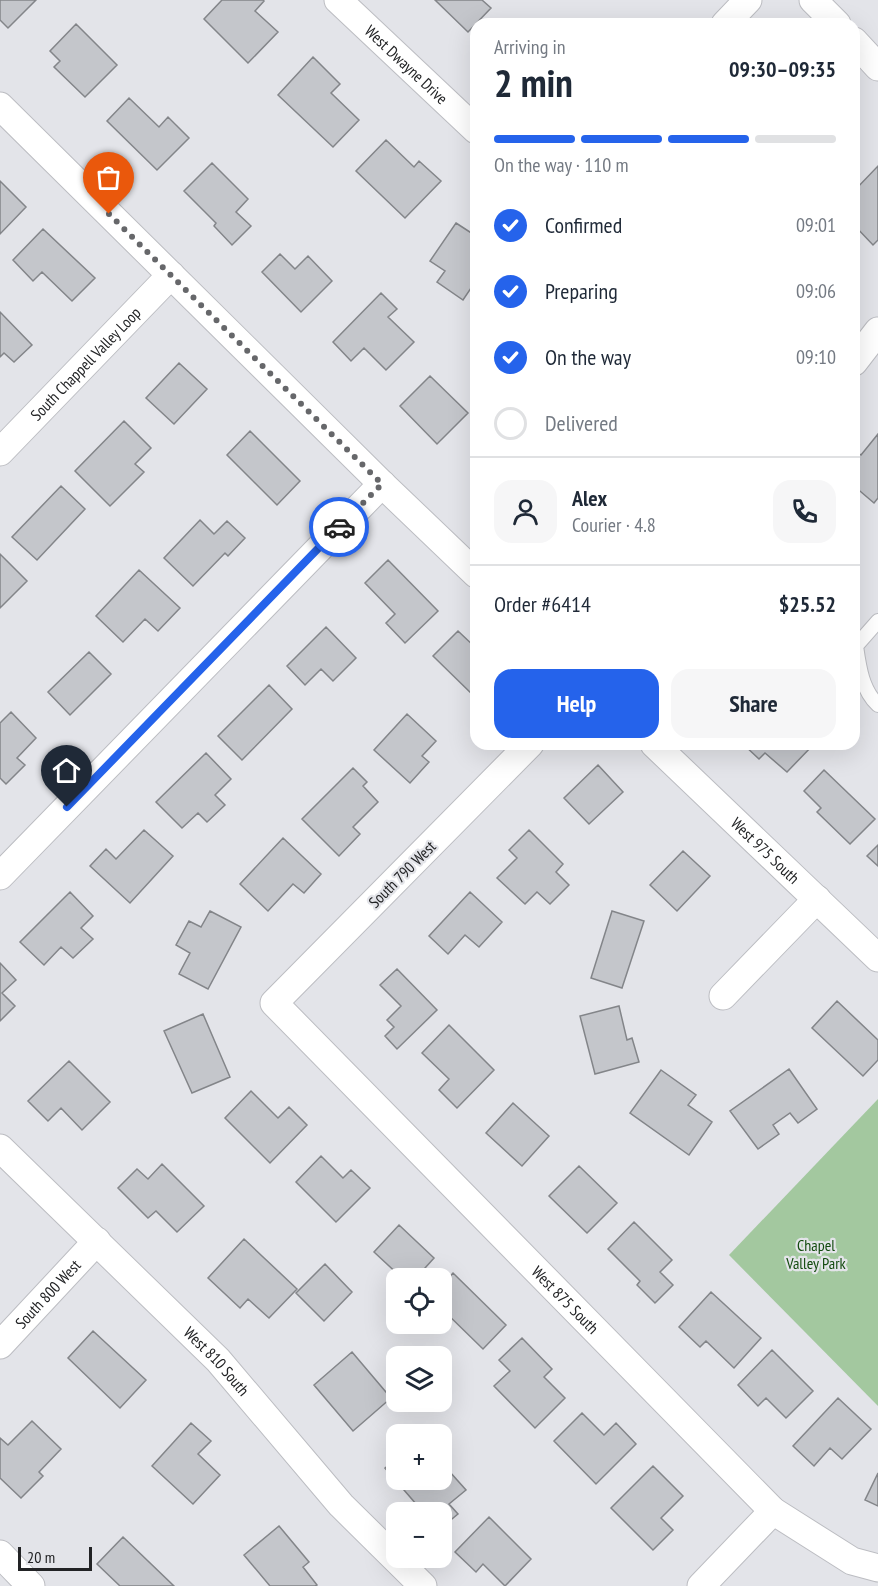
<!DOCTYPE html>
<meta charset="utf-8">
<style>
:root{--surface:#fff;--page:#f6f6f7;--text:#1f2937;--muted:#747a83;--line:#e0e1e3;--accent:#2563eb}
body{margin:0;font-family:"PT Sans Narrow",sans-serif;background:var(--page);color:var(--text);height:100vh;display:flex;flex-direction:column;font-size:22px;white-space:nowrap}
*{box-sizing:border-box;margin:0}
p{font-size:20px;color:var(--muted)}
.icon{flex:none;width:33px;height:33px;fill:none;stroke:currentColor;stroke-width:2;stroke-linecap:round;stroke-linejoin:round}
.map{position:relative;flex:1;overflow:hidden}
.drawer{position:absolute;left:470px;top:18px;width:390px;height:732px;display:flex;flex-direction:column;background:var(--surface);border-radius:18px;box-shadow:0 6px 24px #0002}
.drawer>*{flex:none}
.tools{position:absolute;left:386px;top:1268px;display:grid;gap:12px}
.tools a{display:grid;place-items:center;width:66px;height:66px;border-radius:12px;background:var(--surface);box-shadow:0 6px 24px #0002;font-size:30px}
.scale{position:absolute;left:18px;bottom:15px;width:74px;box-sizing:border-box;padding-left:6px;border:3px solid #222325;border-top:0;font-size:16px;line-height:21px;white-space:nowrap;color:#222325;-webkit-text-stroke:4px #e3e4e9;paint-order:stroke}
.pin{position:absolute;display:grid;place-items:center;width:51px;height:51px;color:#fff;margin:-62px -26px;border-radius:50% 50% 50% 0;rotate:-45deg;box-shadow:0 0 6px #0007}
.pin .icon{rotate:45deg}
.courier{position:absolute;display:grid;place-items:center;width:60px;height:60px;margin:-30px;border:4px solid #2563eb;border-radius:50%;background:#fff;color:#222;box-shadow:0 2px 8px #0007}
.summary em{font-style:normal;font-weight:600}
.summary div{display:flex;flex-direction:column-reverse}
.summary{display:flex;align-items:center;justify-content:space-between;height:102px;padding:0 24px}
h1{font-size:39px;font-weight:600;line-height:45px}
.bar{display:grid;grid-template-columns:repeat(4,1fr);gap:9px 6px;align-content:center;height:72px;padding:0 24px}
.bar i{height:8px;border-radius:4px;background:var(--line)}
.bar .current{background:var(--accent)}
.bar p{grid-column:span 4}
.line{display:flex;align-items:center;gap:15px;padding:0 24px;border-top:2px solid var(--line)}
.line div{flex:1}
.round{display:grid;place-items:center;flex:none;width:63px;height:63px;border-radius:18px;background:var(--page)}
ol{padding:0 24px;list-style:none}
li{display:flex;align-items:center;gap:18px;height:66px}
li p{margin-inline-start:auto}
li .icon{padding:6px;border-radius:50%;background:var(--accent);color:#fff;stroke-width:4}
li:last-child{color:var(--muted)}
li i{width:33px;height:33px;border:3px solid var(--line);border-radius:50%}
.cta{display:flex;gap:12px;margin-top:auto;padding:12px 24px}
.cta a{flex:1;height:69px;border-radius:18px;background:var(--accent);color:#fff;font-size:24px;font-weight:600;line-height:69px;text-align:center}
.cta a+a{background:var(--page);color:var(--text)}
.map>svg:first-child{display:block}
.green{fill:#a3c89f}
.building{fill:#c4c6cb;stroke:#838589;stroke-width:1.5}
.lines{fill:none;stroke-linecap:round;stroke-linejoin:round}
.service-casing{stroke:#bcbdc2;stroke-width:16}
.minor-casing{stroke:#bcbdc2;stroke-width:29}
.service{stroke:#fff;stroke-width:14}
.minor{stroke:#fff;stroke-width:27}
.done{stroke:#66676a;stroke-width:6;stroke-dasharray:0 10.8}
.route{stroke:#2563eb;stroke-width:8}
.labels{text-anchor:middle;stroke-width:4.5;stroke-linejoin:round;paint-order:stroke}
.street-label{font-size:16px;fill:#222325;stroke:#e3e4e9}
.park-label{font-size:16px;fill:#134b0f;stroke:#e3e4e9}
</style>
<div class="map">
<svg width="878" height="1586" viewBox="0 0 878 1586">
<rect width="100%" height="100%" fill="#e3e4e9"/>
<path class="green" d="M878 1099V1406L729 1255Z"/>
<path class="building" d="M0 0H36L8 28 0 20Z
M222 0H263L264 1 255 11 278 32 248 63 204 19Z
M435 0H482L491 8 468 32Z
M76 24 117 65 85 97 54 67 60 61 50 51Z
M313 57 340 84 331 93 359 120 333 147 278 95Z
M129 98 159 127 168 117 189 138 157 170 107 121Z
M386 140 414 167 419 161 441 181 405 218 356 171Z
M212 163 248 199 236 212 251 226 232 245 214 226 216 223 184 191Z
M878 166V240L873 245 854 225V208L857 205 854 202V191Z
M0 181 26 207 0 234Z
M456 223 476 236V291L471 288 463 300 437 282 445 271 430 261Z
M43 229 95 278 72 301 42 272 33 281 13 260Z
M280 254 295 269 308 256 332 281 301 312 262 272Z
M381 293 397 309 388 317 414 342 386 370 364 348 351 361 333 342Z
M0 312 32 345 14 362 4 353 0 357Z
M179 363 207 389 174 424 146 398Z
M430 376 468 413 437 444 400 406Z
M124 421 151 448 135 464 144 472 110 506 75 471Z
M250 431 300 481 277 505 227 455Z
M878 434V498L874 503 854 486V457L857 452 861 455Z
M61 486 85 509 37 560 12 537Z
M200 520 214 534 227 521 245 538 228 556 225 553 193 586 164 558Z
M0 554 27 581 0 608Z
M388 560 438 611 405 643 386 623 395 614 365 583Z
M139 570 180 608 158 631 145 619 123 642 96 616Z
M326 627 356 658 333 681 321 669 305 685 287 666Z
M458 631 476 648V698L433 656Z
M89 652 111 674 70 715 48 692Z
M269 685 292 709 242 760 218 736Z
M11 712 36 738 17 758 25 765 6 784 0 778V723Z
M407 714 436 741 422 756 429 762 410 783 374 750Z
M743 744H814L787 772 765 753 759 759Z
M206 753 231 779 215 795 225 805 207 822 198 813 182 828 156 802Z
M598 765 623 792 589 824 564 798Z
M353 768 367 782 363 786 378 802 353 827 360 834 339 856 302 819Z
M824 770 875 819 850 844 817 812 821 808 804 791Z
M144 830 173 856 130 903 90 866 106 849 116 859Z
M529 830 563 864 556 872 569 885 550 904 537 892 525 904 497 878 517 858 509 850Z
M283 838 321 874 304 893 293 884 268 911 240 884Z
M878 845V866L867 856Z
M683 851 710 876 677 911 650 885Z
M70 892 93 916 81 928 93 939 73 958 61 947 44 965 20 942Z
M470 892 502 922 479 947 465 935 448 954 429 936Z
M210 911 241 927 208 989 179 974 190 953 176 945 189 921 201 927Z
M612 911 644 921 622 988 591 978Z
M0 963 16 980 2 993 15 1006 0 1021Z
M397 969 437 1010 397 1049 385 1036 394 1027 387 1020 401 1006 380 985Z
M837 1001 878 1040V1060L863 1076 812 1028Z
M619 1006 627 1040 632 1038 639 1062 595 1074 580 1016Z
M203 1014 230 1077 192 1093 164 1031Z
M449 1025 494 1070 457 1108 439 1090 449 1079 422 1053Z
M69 1061 110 1102 82 1130 61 1108 48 1121 28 1101Z
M789 1069 817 1109 798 1123 790 1113 773 1125 779 1134 758 1149 730 1111Z
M661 1070 696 1095 688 1105 712 1122 689 1155 630 1113Z
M251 1091 278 1118 289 1107 307 1125 270 1163 225 1118Z
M513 1103 549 1136 522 1166 486 1133Z
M321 1156 343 1178 351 1170 370 1188 336 1222 296 1182Z
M162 1164 204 1206 177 1232 156 1211 148 1218 118 1188 137 1169 148 1179Z
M579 1166 617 1203 587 1233 549 1196Z
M634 1222 672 1260 660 1272 673 1285 655 1303 637 1285 640 1281 608 1249Z
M399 1225 434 1258 416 1278H402L374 1252Z
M244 1239 297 1289 269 1318 248 1299 240 1308 208 1278Z
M325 1264 352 1292 324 1321 296 1293Z
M453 1273 506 1325 483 1349 441 1308V1279L445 1282Z
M711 1292 761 1338 734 1368 706 1341 700 1347 679 1327Z
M93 1331 146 1380 120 1408 68 1358Z
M522 1338 552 1369 544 1377 565 1398 535 1428 494 1386 510 1371 499 1360Z
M772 1350 813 1391 786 1418 766 1398 758 1406 738 1385Z
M352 1352 391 1398 353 1431 314 1385Z
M838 1398 871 1429 842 1459 830 1448 814 1466 793 1446Z
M582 1413 604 1435 616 1423 636 1444 596 1484 554 1441Z
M32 1421 61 1449 39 1472 43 1476 21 1498 0 1478V1438L8 1445Z
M191 1423 211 1441 198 1454 220 1475 193 1504 152 1466Z
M396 1459V1479H441V1462L466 1490 449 1504 458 1514 441 1528V1512H423L385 1468Z
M653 1466 683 1496 661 1518 673 1530 653 1550 611 1508Z
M878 1473V1506L865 1500Z
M489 1517 531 1559 505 1586 483 1564 476 1572 455 1552Z
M279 1526 309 1562 303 1567 317 1585 315 1586H270L244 1555Z
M123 1537 174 1586H120L97 1564Z"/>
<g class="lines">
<g class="service-casing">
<path id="service" d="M878 621 856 646C859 667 862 690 878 705"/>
</g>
<g class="minor-casing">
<g id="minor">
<path id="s1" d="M338 0 476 130"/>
<path d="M813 0 837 24"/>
<path d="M725 24 748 0"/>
<path d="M854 41 878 67"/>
<path d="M0 106 382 484 476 574"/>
<path d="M854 362 878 331"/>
<path id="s2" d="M0 452 171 275"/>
<path id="s3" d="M530 744 274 1003 773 1511 852 1561 878 1568"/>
<path id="s4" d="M654 744 878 958"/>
<path d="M0 876 382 484"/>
<path d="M723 996 817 899"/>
<path id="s5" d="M0 1148 218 1360 341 1505 423 1586"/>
<path id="s6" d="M0 1345 97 1241"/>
<path d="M0 1554 31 1586"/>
<path d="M701 1586 773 1511"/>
</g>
</g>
<use href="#service" class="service"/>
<use href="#minor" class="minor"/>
</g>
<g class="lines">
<path class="done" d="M109 214 382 484 339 527"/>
<path class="route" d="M67 807 339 527"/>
</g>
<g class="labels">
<g class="street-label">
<text dy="6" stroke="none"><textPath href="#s1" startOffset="94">West Dwayne Drive</textPath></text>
<text dy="6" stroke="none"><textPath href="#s2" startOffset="123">South Chappell Valley Loop</textPath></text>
<text dy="6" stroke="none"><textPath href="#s4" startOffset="154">West 975 South</textPath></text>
<text transform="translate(402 874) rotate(-45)" y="6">South 790 West</text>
<text dy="6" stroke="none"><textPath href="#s6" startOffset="70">South 800 West</textPath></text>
<text dy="6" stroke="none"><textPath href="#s3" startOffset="780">West 875 South</textPath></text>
<text dy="6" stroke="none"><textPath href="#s5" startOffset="304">West 810 South</textPath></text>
</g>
<g class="park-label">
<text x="816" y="1251">Chapel<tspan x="816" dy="18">Valley Park</tspan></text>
</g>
</g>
</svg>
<div class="tools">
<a><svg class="icon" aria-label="locate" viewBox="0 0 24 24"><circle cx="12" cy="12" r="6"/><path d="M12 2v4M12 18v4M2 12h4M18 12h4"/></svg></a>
<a><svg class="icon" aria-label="layers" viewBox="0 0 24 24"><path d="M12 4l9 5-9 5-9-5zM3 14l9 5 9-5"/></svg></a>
<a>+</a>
<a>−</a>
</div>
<div class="scale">20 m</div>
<div class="pin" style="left:109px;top:214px;background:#ea580c"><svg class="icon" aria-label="bag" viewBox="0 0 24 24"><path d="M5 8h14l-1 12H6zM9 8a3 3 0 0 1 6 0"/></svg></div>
<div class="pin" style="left:67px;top:807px;background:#1f2937"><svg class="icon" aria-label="home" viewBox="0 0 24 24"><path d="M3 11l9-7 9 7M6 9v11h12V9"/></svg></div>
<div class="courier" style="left:339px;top:527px"><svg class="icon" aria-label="car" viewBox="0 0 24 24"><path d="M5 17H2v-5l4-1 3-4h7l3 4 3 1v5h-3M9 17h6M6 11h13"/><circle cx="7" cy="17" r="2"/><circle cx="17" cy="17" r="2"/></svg></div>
<section class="drawer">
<div class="summary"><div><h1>2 min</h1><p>Arriving in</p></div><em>09:30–09:35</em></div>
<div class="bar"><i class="current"></i><i class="current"></i><i class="current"></i><i></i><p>On the way · 110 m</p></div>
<ol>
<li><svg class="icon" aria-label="check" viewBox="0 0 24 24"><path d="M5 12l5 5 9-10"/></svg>Confirmed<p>09:01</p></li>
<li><svg class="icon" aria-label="check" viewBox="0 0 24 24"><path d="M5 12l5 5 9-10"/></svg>Preparing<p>09:06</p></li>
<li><svg class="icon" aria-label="check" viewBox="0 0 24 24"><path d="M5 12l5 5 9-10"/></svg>On the way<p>09:10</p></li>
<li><i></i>Delivered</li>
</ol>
<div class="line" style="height:108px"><a class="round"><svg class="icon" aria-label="person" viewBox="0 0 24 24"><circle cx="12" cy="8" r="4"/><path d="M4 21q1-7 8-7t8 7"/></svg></a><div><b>Alex</b><p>Courier · 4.8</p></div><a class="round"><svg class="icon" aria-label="phone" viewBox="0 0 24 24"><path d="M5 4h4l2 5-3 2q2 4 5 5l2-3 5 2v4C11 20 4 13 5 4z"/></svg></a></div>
<div class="line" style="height:78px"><div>Order #6414</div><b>$25.52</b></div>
<div class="cta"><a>Help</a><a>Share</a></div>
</section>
</div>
